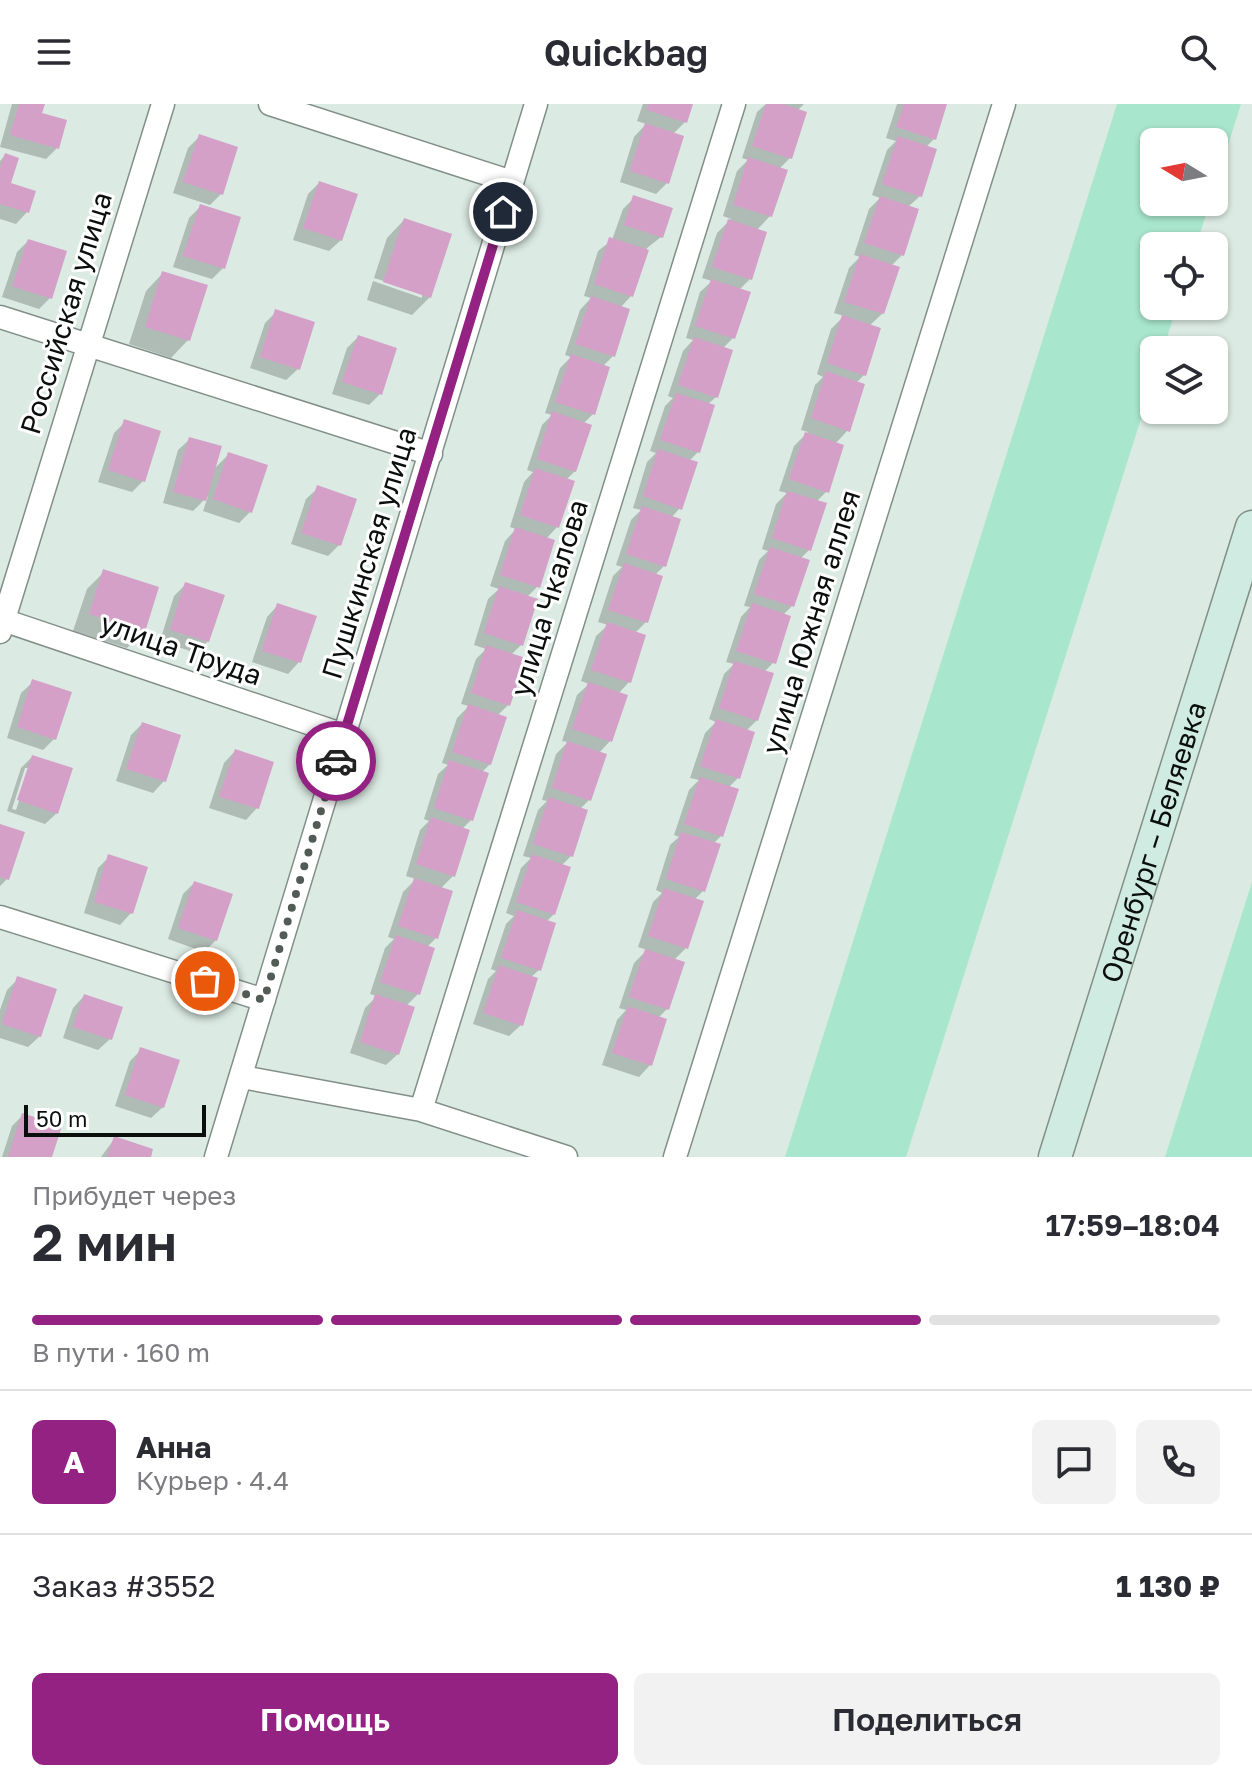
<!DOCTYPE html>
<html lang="ru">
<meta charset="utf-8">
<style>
:root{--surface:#fff;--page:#f2f2f3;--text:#2b2b33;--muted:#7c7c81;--line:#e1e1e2;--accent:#942282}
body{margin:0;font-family:"Golos Text",sans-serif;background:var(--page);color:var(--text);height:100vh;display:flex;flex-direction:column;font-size:30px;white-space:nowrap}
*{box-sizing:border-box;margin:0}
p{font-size:26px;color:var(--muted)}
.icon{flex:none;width:44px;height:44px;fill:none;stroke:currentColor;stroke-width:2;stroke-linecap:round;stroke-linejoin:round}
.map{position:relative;height:1053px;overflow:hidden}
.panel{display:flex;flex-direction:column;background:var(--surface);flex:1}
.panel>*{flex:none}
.needle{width:52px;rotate:280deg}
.controls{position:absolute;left:1140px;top:24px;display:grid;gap:16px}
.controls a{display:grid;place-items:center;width:88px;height:88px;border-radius:12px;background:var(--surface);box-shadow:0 2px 6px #0004;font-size:40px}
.scale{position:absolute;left:24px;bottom:20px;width:182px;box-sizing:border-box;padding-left:8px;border:4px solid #0a0e0c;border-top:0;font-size:22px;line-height:28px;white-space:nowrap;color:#0a0e0c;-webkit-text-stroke:6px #fff;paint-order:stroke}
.pin{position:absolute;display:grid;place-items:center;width:68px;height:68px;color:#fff;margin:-34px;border:4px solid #fff;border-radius:50%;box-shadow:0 2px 8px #0007}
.courier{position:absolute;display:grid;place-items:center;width:80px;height:80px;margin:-40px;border:6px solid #942282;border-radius:50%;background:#fff;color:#222;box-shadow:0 2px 10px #0007}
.summary em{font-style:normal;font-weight:600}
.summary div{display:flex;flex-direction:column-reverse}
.summary{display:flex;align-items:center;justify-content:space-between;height:136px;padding:0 32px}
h1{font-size:52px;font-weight:600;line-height:60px}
.bar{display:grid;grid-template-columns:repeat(4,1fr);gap:12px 8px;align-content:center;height:96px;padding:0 32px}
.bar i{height:10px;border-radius:6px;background:var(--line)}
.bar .selected{background:var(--accent)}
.bar p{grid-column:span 4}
.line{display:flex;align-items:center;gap:20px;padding:0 32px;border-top:2px solid var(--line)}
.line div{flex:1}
.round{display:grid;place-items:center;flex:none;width:84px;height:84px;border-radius:12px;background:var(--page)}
.button{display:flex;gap:16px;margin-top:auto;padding:16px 32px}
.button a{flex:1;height:92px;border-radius:12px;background:var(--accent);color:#fff;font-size:32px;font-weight:600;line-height:92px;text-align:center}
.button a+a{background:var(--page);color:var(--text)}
header{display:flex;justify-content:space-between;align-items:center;height:104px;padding:0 32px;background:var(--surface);font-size:36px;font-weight:600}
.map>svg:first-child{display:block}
.green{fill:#a9e6ce}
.shadow{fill:#0003;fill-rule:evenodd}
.building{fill:#d4a0c7}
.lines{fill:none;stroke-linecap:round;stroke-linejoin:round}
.street-casing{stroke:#828f89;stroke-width:25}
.secondary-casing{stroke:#828f89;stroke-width:35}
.street{stroke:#fff;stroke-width:22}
.secondary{stroke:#d0ece2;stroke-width:32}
.done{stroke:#535b57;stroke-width:8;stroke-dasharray:0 14.4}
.route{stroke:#942282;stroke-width:10}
.labels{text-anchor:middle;stroke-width:6;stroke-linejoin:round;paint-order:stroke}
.street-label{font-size:28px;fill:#0a0e0c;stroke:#fff}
</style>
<header><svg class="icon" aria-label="menu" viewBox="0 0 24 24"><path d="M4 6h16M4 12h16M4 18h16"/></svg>Quickbag<svg class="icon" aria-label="search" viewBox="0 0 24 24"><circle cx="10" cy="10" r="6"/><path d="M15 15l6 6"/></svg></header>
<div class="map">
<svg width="1252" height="1053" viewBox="0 0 1252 1053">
<rect width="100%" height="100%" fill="#dbeae3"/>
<path class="green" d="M1117 0H1241L1214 85V38H1154V98H1210L1196 142H1154V202H1177L1163 246H1154V274L906 1053H785Z
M1252 778V1053H1165Z"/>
<path class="shadow" d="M12 0H42L40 10 57 44 46 55 0 43Z
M643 0H691L685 18 673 30 667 79 656 90 620 78 634 33 646 20 637 17Z
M766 0H804L797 7 790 54 779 65 770 112 756 127 750 175 739 186 733 234 722 245 716 293 707 301 698 348 689 357 680 404 671 414 664 462 655 471 646 518 634 530 629 578 618 590 610 637 599 649 589 696 580 705 571 752 561 762 554 810 546 818 539 866 530 874 521 921 509 932 473 920 488 875 496 867 491 865 506 820 514 812 506 809 521 764 531 754 523 752 538 706 547 697 542 696 556 650 568 638 562 637 577 591 589 580 581 577 596 532 608 521 598 518 613 472 622 463 616 461 631 416 641 406 633 404 647 358 656 349 650 347 665 302 673 294 668 292 683 247 693 236 686 234 700 188 712 177 702 174 717 129 731 115 723 112 737 67 748 56 742 54 757 8Z
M897 0H945L934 35 925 44 920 92 908 103 902 151 891 162 883 209 869 222 864 271 856 279 848 326 835 340 827 387 816 398 809 446 800 455 792 502 783 511 774 558 764 568 757 616 746 627 738 674 728 684 721 732 713 740 703 787 694 796 686 844 673 857 667 905 658 914 650 961 639 973 602 961 617 916 626 906 619 904 634 859 647 846 638 843 653 798 662 789 656 786 670 741 679 733 674 731 689 686 699 676 690 674 705 629 716 618 709 615 724 570 734 560 726 558 741 513 750 503 744 502 759 456 768 447 762 445 776 400 787 389 779 387 794 342 808 328 801 326 815 281 823 273 817 270 831 225 844 212 834 209 849 164 860 153 854 151 869 105 880 94 872 91 887 46 896 37 886 34Z
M199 33 221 90 210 101 173 89 188 44Z
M5 51 9 80 27 108 16 120 0 115V57Z
M319 79 341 136 329 147 293 136 308 90Z
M634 94 661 133 647 144 631 192 620 204 613 252 602 263 593 310 583 320 575 367 566 376 557 423 546 435 538 482 527 493 521 541 511 551 509 600 497 612 490 660 481 669 471 716 462 725 453 772 440 785 436 834 427 843 418 890 406 902 398 950 386 961 350 949 365 904 377 892 370 890 385 844 394 835 388 833 403 788 416 775 406 772 420 726 429 717 424 715 438 670 448 661 442 659 457 614 469 602 461 600 476 555 486 545 474 541 488 495 499 485 490 482 505 437 516 425 510 423 524 378 533 368 527 366 542 321 552 311 545 309 560 264 571 253 565 251 580 206 591 194 584 192 598 147 612 136 623 105Z
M200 103 223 164 212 175 173 163 189 114Z
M404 116 430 193 412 211 367 196 373 177 422 194V189L374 174 387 134Z
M28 137 50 194 39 205 2 193 17 148Z
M163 169 188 236 171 254 129 240 146 187Z
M276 208 298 265 286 276 250 264 265 219Z
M358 233 380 290 369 301 332 290 347 244Z
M125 318 143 377 132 388 98 378 114 329Z
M190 335 212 367 229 350 251 407 239 419 203 407 208 392 193 407 163 399 178 346Z
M318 384 339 441 328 452 291 440 306 395Z
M104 468 144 527 127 544 73 527 87 485Z
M186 480 208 537 196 549 160 537 174 492Z
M278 501 299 558 288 570 252 558 267 513Z
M33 578 54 635 43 646 7 634 21 589Z
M142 620 164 677 153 689 116 677 131 631Z
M235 647 272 659 257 704 246 716 209 704 224 659Z
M32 653 57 709 45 720 7 707 21 664ZM25 664H30L16 706 12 705Z
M0 722 7 775 0 782Z
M109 753 131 809 120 821 84 809 98 764Z
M194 779 216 836 204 848 168 835 183 790Z
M18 875 40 932 28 943 0 934V906L7 886Z
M84 892 110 935 98 946 63 934 73 904Z
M141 946 163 1003 151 1014 115 1002 130 957Z
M23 1011 50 1053H2L12 1022Z
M115 1034 149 1053H101Z"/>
<path class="building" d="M19 0H45L42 9 67 16 59 45 10 31Z
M649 0H693L687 19 647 6Z
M766 0H783L807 8 792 55 752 42Z
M904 0H947L936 36 896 23Z
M645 19 684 32 669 80 630 67Z
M199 30 238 43 223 91 183 78Z
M898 32 937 45 922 93 882 80Z
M5 49 19 54 11 79 36 87 29 109 0 100V64Z
M748 53 788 66 772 113 733 101Z
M319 77 358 90 342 137 303 124Z
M633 91 673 104 663 134 624 121Z
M880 92 919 105 904 152 864 139Z
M200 100 241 113 225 165 183 152Z
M404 114 452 130 431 194 383 178Z
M728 115 767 128 752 176 712 163Z
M609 133 649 146 633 193 594 180Z
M28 135 67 147 52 195 12 182Z
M860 150 900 163 884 210 844 198Z
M162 167 208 181 190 237 145 223Z
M711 175 751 188 735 235 695 222Z
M591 192 630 205 615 253 575 240Z
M275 205 315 218 300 266 260 253Z
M842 211 881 224 866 272 827 259Z
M358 231 397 244 382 291 342 278Z
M694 233 733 246 718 294 678 281Z
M571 250 610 263 595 311 555 298Z
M826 267 865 280 850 328 811 314Z
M676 289 715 301 700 349 660 336Z
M552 307 592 321 576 368 537 355Z
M124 315 161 327 145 378 108 366Z
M805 328 844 341 829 389 789 375Z
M189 333 222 342 206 397 173 388Z
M658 345 698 358 682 406 643 392Z
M228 348 268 361 252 409 213 395Z
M535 364 575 377 559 424 520 411Z
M317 381 357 395 341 442 301 429Z
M787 387 827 399 811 447 772 434Z
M642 402 681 415 666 463 626 450Z
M515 423 555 436 540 484 500 471Z
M770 443 810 456 794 503 754 490Z
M624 459 663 472 648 519 608 506Z
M103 465 159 483 145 528 89 510Z
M185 478 225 491 209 538 170 526Z
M499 482 538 495 523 542 484 529Z
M277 499 317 512 301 559 262 547Z
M752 499 791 512 776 560 736 547Z
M607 518 646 531 631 579 591 566Z
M486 541 526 554 510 602 471 589Z
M734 557 774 569 758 617 719 604Z
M32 575 72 588 56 636 17 623Z
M588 578 628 591 612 638 572 625Z
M468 600 507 613 491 661 452 648Z
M716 615 755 628 740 675 700 662Z
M142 618 181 631 166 678 126 665Z
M567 637 607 650 591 697 552 684Z
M235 645 274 658 259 705 219 693Z
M32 651 73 664 58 710 17 696Z
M449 656 489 669 473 717 434 704Z
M700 673 739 685 723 733 684 720Z
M549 693 588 706 573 753 533 740Z
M431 713 470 726 455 773 416 760Z
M0 720 25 728 9 776 0 773Z
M681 728 721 740 705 788 666 775Z
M108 750 148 763 133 810 94 798Z
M532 750 571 763 555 811 516 798Z
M414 774 453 787 438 835 398 822Z
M194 777 233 790 217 837 178 824Z
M664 784 704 797 688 845 648 832Z
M517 806 556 819 541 867 501 854Z
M396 831 435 844 420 891 380 878Z
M645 845 685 858 669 906 629 893Z
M499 861 538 874 523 922 483 909Z
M17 872 57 885 41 933 2 920Z
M84 890 123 903 112 936 73 923Z
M375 890 415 903 399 951 360 938Z
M628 902 667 915 652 962 612 949Z
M140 943 180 956 164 1004 125 991Z
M22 1009 62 1022 52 1053H8Z
M114 1032 153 1045 151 1053H107Z"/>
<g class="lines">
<g class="street-casing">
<path id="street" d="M270 0 512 78
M0 213 431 350
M0 515 344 631
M0 528 163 0
M0 813 264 896
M242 973 421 1006 566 1053
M421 1006 734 0
M216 1053 536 0
M675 1053 1004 0"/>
</g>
<g class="secondary-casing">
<g id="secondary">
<path id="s1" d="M1055 1053 1252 423"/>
</g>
</g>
<use href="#street" class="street"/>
<use href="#secondary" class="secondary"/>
</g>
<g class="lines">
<path class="done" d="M205 877 264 896 336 657"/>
<path class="route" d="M336 657 503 108"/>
</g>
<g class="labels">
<g class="street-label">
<text transform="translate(66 209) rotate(-73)" y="10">Российская улица</text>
<text transform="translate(369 449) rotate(-73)" y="10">Пушкинская улица</text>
<text transform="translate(549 494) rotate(-73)" y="10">улица Чкалова</text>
<text transform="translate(811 518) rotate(-73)" y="10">улица Южная аллея</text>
<text transform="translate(181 545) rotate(19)" y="10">улица Труда</text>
<text dy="10" stroke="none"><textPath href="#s1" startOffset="330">Оренбург – Беляевка</textPath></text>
</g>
</g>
</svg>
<div class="controls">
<a><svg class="needle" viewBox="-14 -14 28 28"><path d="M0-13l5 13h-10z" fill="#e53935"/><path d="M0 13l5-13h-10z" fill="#7c7c81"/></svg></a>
<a><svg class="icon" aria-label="locate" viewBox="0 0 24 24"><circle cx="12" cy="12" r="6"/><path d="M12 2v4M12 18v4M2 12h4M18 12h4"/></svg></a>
<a><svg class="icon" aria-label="layers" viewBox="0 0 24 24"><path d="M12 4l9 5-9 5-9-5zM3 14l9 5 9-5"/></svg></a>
</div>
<div class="scale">50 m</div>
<div class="pin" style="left:205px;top:877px;background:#ea580c"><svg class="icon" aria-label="bag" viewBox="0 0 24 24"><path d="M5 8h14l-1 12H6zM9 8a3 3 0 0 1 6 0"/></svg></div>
<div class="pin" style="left:503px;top:108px;background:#1f2937"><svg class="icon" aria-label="home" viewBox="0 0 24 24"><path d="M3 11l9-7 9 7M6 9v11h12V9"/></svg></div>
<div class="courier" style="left:336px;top:657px"><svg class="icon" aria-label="car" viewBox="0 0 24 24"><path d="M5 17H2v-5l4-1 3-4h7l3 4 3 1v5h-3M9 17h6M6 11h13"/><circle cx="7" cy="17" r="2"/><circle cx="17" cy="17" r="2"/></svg></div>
</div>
<section class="panel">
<div class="summary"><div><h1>2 мин</h1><p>Прибудет через</p></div><em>17:59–18:04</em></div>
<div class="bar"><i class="selected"></i><i class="selected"></i><i class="selected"></i><i></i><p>В пути · 160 m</p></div>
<div class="line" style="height:144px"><b class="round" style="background:var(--accent);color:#fff">А</b><div><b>Анна</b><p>Курьер · 4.4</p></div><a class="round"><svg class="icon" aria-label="chat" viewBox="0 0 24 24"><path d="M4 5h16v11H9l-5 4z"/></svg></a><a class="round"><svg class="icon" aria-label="phone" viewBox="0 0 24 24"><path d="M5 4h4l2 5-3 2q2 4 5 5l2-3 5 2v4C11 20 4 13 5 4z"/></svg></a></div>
<div class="line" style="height:104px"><div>Заказ #3552</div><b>1 130 ₽</b></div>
<div class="button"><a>Помощь</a><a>Поделиться</a></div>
</section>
